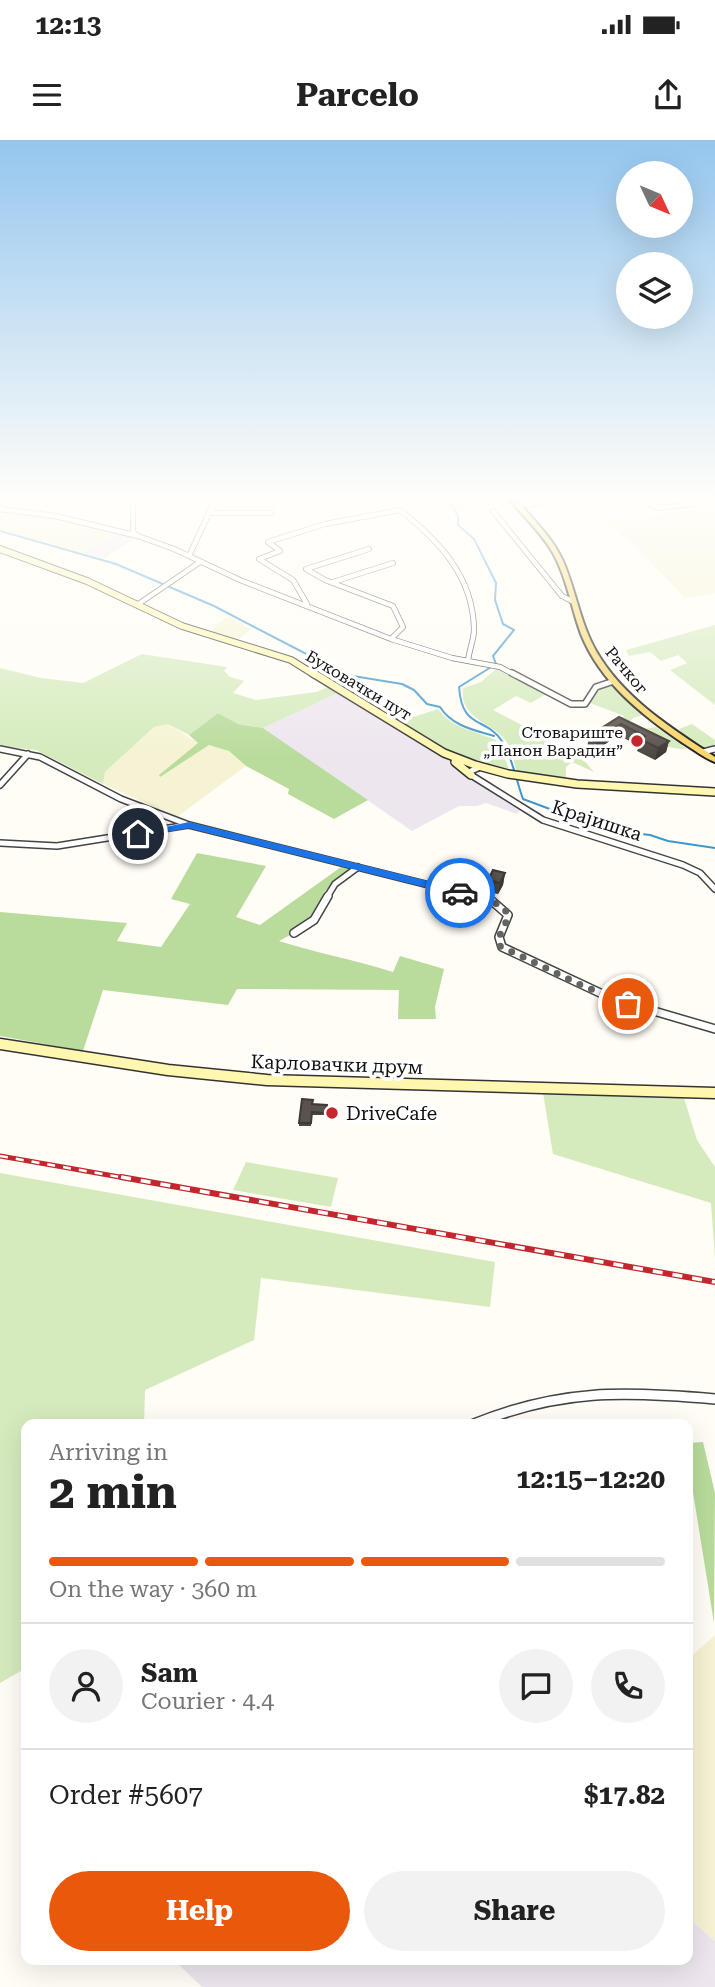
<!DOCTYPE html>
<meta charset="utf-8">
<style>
:root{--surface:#fff;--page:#f2f2f2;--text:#222;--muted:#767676;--line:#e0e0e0;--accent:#ea580c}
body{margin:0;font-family:"Roboto Serif",serif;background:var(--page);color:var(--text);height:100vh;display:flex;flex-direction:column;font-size:26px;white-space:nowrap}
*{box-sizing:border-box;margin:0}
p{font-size:23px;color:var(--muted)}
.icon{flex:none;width:38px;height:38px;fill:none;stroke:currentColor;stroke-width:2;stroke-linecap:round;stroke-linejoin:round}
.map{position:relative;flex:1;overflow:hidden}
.panel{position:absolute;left:21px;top:1279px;width:672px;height:546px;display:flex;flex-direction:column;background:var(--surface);border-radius:14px;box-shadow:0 7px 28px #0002}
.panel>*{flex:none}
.needle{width:46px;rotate:134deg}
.tools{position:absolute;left:616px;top:21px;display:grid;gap:14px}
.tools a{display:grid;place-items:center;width:77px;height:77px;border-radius:50%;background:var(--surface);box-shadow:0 7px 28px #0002;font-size:35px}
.pin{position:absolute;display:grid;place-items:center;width:60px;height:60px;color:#fff;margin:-30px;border:4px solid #fff;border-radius:50%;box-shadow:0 2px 7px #0007}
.courier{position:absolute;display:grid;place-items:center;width:70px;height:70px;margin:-35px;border:5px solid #1a73e8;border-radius:50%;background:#fff;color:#222;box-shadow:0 2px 9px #0007}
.summary em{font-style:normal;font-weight:700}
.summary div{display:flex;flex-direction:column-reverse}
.summary{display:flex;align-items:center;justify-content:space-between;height:119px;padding:0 28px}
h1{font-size:46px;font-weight:700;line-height:52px}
.bar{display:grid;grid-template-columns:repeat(4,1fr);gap:10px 7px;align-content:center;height:84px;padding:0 28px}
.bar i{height:9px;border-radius:5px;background:var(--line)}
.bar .active{background:var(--accent)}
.bar p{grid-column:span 4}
.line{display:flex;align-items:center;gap:18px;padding:0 28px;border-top:2px solid var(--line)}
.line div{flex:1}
.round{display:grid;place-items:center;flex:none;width:74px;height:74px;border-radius:37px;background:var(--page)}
.action{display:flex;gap:14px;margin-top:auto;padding:14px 28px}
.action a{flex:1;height:80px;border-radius:42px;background:var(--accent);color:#fff;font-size:28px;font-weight:700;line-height:80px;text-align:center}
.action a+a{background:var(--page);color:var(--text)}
.status{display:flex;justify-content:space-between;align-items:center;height:49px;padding:0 35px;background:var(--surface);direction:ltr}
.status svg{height:19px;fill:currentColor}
header{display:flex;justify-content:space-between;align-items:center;height:91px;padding:0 28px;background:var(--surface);font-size:32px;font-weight:700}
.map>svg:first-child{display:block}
.industrial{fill:#eee6ef}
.farmland{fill:#f6f3d4}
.green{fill:#d5ebbd}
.forest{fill:#b9dc9c}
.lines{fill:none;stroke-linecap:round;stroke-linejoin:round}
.stream{stroke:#3f96cf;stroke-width:2}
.street-far3-casing{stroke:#444;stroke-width:6}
.street-far2-casing{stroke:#444;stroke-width:8}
.street-far1-casing{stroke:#444;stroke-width:10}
.street-casing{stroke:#444;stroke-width:12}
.secondary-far2-casing{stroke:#333;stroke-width:8}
.secondary-far1-casing{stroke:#333;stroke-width:10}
.secondary-casing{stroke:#333;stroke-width:13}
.primary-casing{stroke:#222;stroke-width:4}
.street-far3{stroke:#fff;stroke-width:4.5}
.street-far2{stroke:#fff;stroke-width:5}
.street-far1{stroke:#fff;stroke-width:7}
.street{stroke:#fff;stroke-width:9}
.secondary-far2{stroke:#fff6b0;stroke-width:6}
.secondary-far1{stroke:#fff6b0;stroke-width:7}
.secondary{stroke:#fff6b0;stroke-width:10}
.primary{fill:#f9d66b;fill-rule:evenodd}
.rail-far1-casing{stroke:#c4262e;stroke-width:5}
.rail-casing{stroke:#c4262e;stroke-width:6}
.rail-far1{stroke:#fff;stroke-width:2.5;stroke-dasharray:8;stroke-linecap:butt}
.rail{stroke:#fff;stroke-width:3.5;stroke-dasharray:10;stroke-linecap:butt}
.wall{fill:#4d4742}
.shaded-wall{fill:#3f3936}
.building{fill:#5a524d;stroke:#3f3936;stroke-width:2}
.route{fill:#1a73e8}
.done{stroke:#646461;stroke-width:7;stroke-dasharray:0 12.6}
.poi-dot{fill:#c4262e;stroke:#fff;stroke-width:2.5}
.labels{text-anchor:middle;stroke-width:7;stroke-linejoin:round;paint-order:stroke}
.far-street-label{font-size:16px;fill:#111;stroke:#fff}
.far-poi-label{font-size:16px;fill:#111;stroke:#fff;text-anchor:end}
.street-label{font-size:19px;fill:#111;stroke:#fff}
.poi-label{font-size:19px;fill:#111;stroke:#fff;text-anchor:start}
</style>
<div class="status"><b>12:13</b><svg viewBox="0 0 49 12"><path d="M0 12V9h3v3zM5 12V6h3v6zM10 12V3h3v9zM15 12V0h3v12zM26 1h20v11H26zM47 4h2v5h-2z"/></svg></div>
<header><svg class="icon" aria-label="menu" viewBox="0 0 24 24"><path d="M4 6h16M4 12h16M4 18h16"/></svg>Parcelo<svg class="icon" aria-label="share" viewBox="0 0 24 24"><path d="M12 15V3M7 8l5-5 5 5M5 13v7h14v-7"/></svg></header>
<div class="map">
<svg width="715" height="1847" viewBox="0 0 715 1847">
<rect width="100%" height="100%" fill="#fffdf5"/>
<path class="industrial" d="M117 392 136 398 103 419 83 413Z
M340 552 522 667 517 674 486 663 477 666H459L412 691 263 588Z
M688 1777 715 1801V1847H202L174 1820H688Z"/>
<path class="farmland" d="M218 358H311L277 364 272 369 242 371 227 368 229 364 216 363Z
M387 358H464L474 372 455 375 446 362 393 369Z
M568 358H667L591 372Z
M689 358H715V453L685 458 636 407 608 384 702 368Z
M0 370 53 377 117 392 82 413 0 390Z
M228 476 229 477 251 489 237 501 207 493Z
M168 584 198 603 159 635 209 605 229 611 246 626 177 677 103 644 105 632 154 587Z
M715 1495V1801L688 1777V1519Z"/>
<path class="green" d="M715 485V565L670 530 687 523 678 515 661 521 650 512 629 516 626 510Z
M142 514 227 527 224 531 230 537 244 541 233 553 256 560 316 552 328 547 340 552 263 588 238 584 218 573 189 595 168 584 154 587 105 632 103 644 36 610 0 606V528L41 538 83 543Z
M496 529 546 554 531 563 516 556 493 570 579 615 594 632 572 622 566 627V639L517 633C514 623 512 610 506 601 492 582 459 579 463 548L481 542Z
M609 544 643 575 633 578 629 583 637 590 656 587 687 609C665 610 644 596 624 587L628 584 620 580 624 576 590 563 601 547Z
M438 569C454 590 477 591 498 601L510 632 447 612 402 584 410 578Z
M692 584 715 600V608L700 610 677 593 681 592 679 589Z
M543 953 684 958 697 1000 715 1027V1119L711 1063 553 1014Z
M246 1022 338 1038 331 1067 233 1050Z
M0 1033 495 1122 490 1167 261 1138 254 1200 145 1250 144 1284H26V1528L0 1543Z"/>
<path class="forest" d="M218 573 238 584 263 588 368 660 334 679 288 654 289 649 246 626 229 611 209 605 160 637 159 635 198 603 189 595Z
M197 713 266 726 236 777 260 785 341 727 353 728 324 752 316 774 294 793 279 801C317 813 355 820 393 832L400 816 444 829 435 867 436 879H398L399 850 237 849 228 865 103 850 83 911 0 896V772L127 783 117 801 161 807 190 764 171 759Z
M703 1302 715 1353 714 1483 688 1321V1303Z"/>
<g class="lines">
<path class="stream" d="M448 358 458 376V385L474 399 496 443 495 460 503 484 514 490 493 516 496 524 459 547C462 590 485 576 502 601 511 613 517 643 523 659L606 690 650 695 668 701 715 708
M0 391 116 424 214 466 347 535 402 544 414 550 427 564 440 567C452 586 474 590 494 596"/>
<g class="street-far3-casing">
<path id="street-far3" d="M133 358V392L138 396
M649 363 658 368 691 364 693 358
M518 366 566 358
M0 369 55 376 138 396 174 409 240 440 391 499 452 518 500 527 515 535
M493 371 562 456 574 462
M211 373H271
M369 409 306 429 325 440 393 466 403 487 391 499
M189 416 216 358
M333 442 393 423
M307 464 293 440 259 419 280 411 268 402 325 384 400 370C439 401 473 436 474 489 474 500 469 510 468 521
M137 465 200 422"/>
</g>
<g class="street-far2-casing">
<path id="street-far2" d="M512 533 571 564H585L596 547 614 541
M0 609 40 617 121 659 189 685 477 757
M703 612 715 609
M480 627 471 631V635L543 680 683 725 700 733 715 749
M0 645 28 614
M0 703 57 706 188 685
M327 757 335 744 358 727"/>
</g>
<g class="street-far1-casing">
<path id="street-far1" d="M471 756 492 761 508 775 499 797 502 807 613 859 715 889
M294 793 314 780 328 756"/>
</g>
<g class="street-casing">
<path id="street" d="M474 1284C560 1249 624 1251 715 1259"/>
</g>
<g class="secondary-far2-casing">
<path id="secondary-far2" d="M0 409 87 441 182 486 291 520 315 535"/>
</g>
<g class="secondary-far1-casing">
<path id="secondary-far1" d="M313 533 444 613 475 625 508 634 577 644 715 652
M455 622 471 635"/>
</g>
<g class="secondary-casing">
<path id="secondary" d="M0 904 168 930 267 940 715 953"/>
</g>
<g class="primary-casing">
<path id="primary" d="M508 358H514C532 378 552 397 563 421 576 451 580 483 596 511 623 558 671 588 715 617V622C704 618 693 609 683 603 642 575 600 542 581 494 571 467 567 438 553 413 541 392 523 376 508 358Z"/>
</g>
<use href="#street-far3" class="street-far3"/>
<use href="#street-far2" class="street-far2"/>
<use href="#street-far1" class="street-far1"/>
<use href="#street" class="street"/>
<use href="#secondary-far2" class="secondary-far2"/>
<use href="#secondary-far1" class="secondary-far1"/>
<use href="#secondary" class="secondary"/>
<use href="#primary" class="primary"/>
<g class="rail-far1-casing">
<path id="rail-far1" d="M0 1016 131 1039"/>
</g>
<g class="rail-casing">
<path id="rail" d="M121 1037 715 1142"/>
</g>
<use href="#rail-far1" class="rail-far1"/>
<use href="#rail" class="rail"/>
</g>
<path class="wall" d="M619 577 669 601 666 612 655 620 637 611 639 606 618 595 594 612 587 608 589 596Z
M505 733 503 745 498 754 487 752 488 740Z
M313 964 327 965V975H312L311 986H299V983Z"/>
<path class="shaded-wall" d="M621 584 618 595 594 612 596 600Z
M669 601 666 612 655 620 658 608Z
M505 733 503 745 498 754 500 743Z"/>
<path class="building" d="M619 577 669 601 658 608 640 599 645 596 621 584 596 600 589 596Z
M493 730 505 733 500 743 488 740Z
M302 959 313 960 312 964 327 965 326 973 312 972 311 983H299Z"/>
<linearGradient id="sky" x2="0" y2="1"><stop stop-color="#95c6ee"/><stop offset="0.58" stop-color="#fffefa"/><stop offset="1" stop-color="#fffefa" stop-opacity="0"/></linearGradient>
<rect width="715" height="617" fill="url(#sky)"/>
<path class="route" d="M189 682 460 749 465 753 460 756 189 688 138 697 133 694Z"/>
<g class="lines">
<path class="done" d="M460 753 492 761 505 769 508 778 499 797 500 806 581 845 628 864"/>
</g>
<g class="poi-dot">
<circle cx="637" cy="601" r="7"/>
<circle cx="332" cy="973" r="7"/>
</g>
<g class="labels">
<g class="far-street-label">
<text transform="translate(627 530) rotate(50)" y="6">Рачког</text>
<text transform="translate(359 545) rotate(31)" y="6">Буковачки пут</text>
</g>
<g class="far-poi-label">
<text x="623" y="598">Стовариште<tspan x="623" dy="18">„Панон Варадин”</tspan></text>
</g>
<g class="street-label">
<text transform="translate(597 680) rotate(18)" y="7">Крајишка</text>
<text transform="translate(337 924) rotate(2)" y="7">Карловачки друм</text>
</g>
<g class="poi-label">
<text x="346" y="980">DriveCafe</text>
</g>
</g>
</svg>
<div class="tools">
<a><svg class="needle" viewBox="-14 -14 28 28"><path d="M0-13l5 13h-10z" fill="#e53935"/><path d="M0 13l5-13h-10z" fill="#767676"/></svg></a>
<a><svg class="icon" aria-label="layers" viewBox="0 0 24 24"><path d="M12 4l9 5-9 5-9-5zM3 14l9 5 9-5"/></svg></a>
</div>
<div class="pin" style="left:628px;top:864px;background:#ea580c"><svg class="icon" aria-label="bag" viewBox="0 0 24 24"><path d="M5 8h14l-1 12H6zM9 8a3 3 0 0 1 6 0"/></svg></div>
<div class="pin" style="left:138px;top:694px;background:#1f2937"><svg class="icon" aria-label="home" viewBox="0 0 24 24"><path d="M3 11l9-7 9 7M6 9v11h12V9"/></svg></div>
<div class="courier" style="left:460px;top:753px"><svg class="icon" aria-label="car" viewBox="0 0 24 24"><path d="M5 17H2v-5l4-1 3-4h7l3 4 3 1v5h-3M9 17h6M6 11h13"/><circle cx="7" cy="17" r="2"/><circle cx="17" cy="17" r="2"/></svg></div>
<section class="panel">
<div class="summary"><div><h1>2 min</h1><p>Arriving in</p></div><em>12:15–12:20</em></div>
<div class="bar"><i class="active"></i><i class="active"></i><i class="active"></i><i></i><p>On the way · 360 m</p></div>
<div class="line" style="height:126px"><a class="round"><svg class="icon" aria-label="person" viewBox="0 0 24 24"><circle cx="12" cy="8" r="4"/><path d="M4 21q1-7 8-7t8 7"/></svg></a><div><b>Sam</b><p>Courier · 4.4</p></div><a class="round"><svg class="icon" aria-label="chat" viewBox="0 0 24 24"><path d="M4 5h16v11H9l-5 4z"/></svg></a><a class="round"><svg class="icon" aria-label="phone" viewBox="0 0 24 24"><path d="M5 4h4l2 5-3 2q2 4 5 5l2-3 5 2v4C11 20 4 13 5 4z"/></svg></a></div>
<div class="line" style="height:91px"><div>Order #5607</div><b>$17.82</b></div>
<div class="action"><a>Help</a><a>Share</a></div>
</section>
</div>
